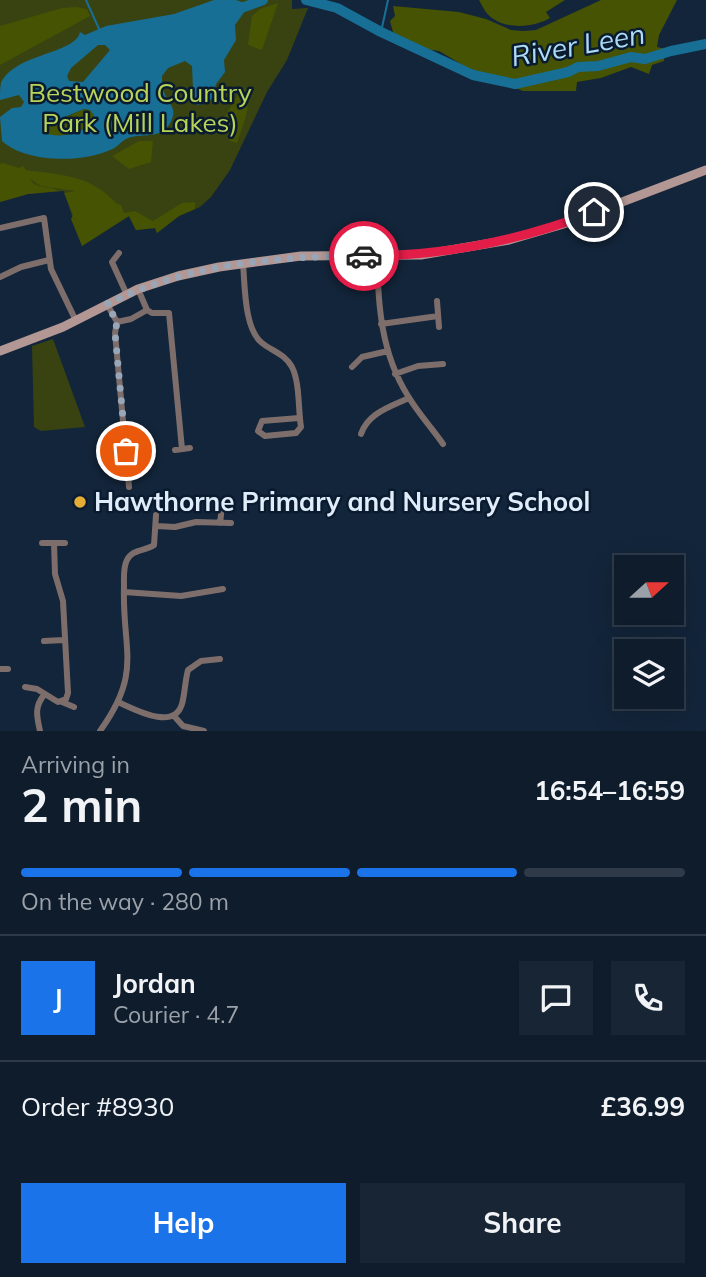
<!DOCTYPE html>
<meta charset="utf-8">
<style>
:root{--surface:#0e1c2c;--page:#172534;--text:#f1f3f6;--muted:#9ba1a9;--line:#2e3a48;--accent:#1a73e8}
body{margin:0;font-family:Mulish,sans-serif;background:var(--page);color:var(--text);height:100vh;display:flex;flex-direction:column;font-size:26px;white-space:nowrap}
*{box-sizing:border-box;margin:0}
p{font-size:23px;color:var(--muted)}
.icon{flex:none;width:38px;height:38px;fill:none;stroke:currentColor;stroke-width:2;stroke-linecap:round;stroke-linejoin:round}
.map{position:relative;height:731px;overflow:hidden}
.sheet{display:flex;flex-direction:column;background:var(--surface);flex:1}
.sheet>*{flex:none}
.needle{width:46px;rotate:69deg}
.buttons{position:absolute;left:614px;top:555px;display:grid;gap:14px}
.buttons a{display:grid;place-items:center;width:70px;height:70px;border-radius:0px;background:var(--surface);box-shadow:0 7px 28px #0002,0 0 0 2px var(--line);font-size:35px}
.pin{position:absolute;display:grid;place-items:center;width:60px;height:60px;color:#fff;margin:-30px;border:4px solid #fff;border-radius:50%;box-shadow:0 2px 7px #0007}
.courier{position:absolute;display:grid;place-items:center;width:70px;height:70px;margin:-35px;border:5px solid #e11d48;border-radius:50%;background:#fff;color:#222;box-shadow:0 2px 9px #0007}
.overview em{font-style:normal;font-weight:700}
.overview div{display:flex;flex-direction:column-reverse}
.overview{display:flex;align-items:center;justify-content:space-between;height:119px;padding:0 21px}
h1{font-size:46px;font-weight:700;line-height:52px}
.bar{display:grid;grid-template-columns:repeat(4,1fr);gap:10px 7px;align-content:center;height:84px;padding:0 21px}
.bar i{height:9px;border-radius:5px;background:var(--line)}
.bar .current{background:var(--accent)}
.bar p{grid-column:span 4}
.line{display:flex;align-items:center;gap:18px;padding:0 21px;border-top:2px solid var(--line)}
.line div{flex:1}
.round{display:grid;place-items:center;flex:none;width:74px;height:74px;border-radius:0px;background:var(--page)}
.primary-button{display:flex;gap:14px;margin-top:auto;padding:14px 21px}
.primary-button a{flex:1;height:80px;border-radius:0px;background:var(--accent);color:#fff;font-size:28px;font-weight:700;line-height:80px;text-align:center}
.primary-button a+a{background:var(--page);color:var(--text)}
.map>svg:first-child{display:block}
.green{fill:#384311}
.forest{fill:#455302}
.water{fill:#186f96;fill-rule:evenodd}
.lines{fill:none;stroke-linecap:round;stroke-linejoin:round}
.stream{stroke:#186f96;stroke-width:2}
.river{stroke:#186f96;stroke-width:10}
.minor{stroke:#7e6e6b;stroke-width:6}
.secondary{stroke:#b29794;stroke-width:9}
.done{stroke:#98a6b7;stroke-width:7;stroke-dasharray:0 12.6}
.route{stroke:#e11d48;stroke-width:9}
.poi-dot{fill:#e6ad36;stroke:#0a1b30;stroke-width:2.5}
.labels{text-anchor:middle;stroke-width:5;stroke-linejoin:round;paint-order:stroke}
.park-label{font-size:26px;fill:#b7d358;stroke:#0a1b30}
.poi-label{font-size:26px;font-weight:bold;fill:#e0ecfa;stroke:#0a1b30;text-anchor:start}
.water-label{font-size:28px;font-style:italic;fill:#acdbf6;stroke:#0a1b30}
</style>
<div class="map">
<svg width="706" height="731" viewBox="0 0 706 731">
<rect width="100%" height="100%" fill="#13253a"/>
<path class="green" d="M0 0H292V9L308 8 287 60 267 92 230 170 211 197 200 207 179 216 157 233 155 228 136 230 129 216 82 246 64 191 28 194 0 202Z
M53 339 85 427 41 431 34 427 32 346Z"/>
<path class="forest" d="M479 0H565L546 12 550 18C535 27 508 30 492 18 486 14 482 6 479 0Z
M601 0H677L659 35 657 47 665 49 664 61 652 65 649 74 631 67 601 78 577 82 576 91H523L466 67 439 51 396 45 403 39 393 32 390 21 395 16 393 6 459 12 486 19 511 30 523 31 536 30Z
M278 3 262 50 248 45 252 16 260 9Z
M76 7 87 9 90 16 0 65V26L62 8Z
M251 87 246 116 237 143 230 141 222 121 240 91Z
M81 110H90L94 115C89 133 59 140 44 133L45 125 68 117Z
M139 141H153L151 162 129 169 112 156Z
M3 163 19 168 23 166 26 170C62 175 91 175 117 204L121 205 124 213 135 211 153 221 182 203 195 202V209L179 216 157 233 155 228 136 230 129 216 82 246 71 219 73 215 64 193 75 191 41 186 30 179C36 190 51 185 58 191L28 194 0 202V164Z"/>
<path class="water" d="M214 0H236L245 3 247 8 235 25 236 40 224 60 225 72 216 84 212 98 208 103 198 105 191 101 189 95 193 89 192 66 185 61 168 68 162 76C162 82 163 91 166 97 169 104 175 107 173 116 165 142 144 132 128 138 121 141 117 148 110 150 82 163 26 163 2 141L0 117 12 108 21 107 24 102 19 95 0 100C0 95 0 87 1 83 15 53 76 54 80 32L85 35 106 26 174 14ZM98 45H105L110 50 83 82 69 81 67 76 71 68ZM84 109 90 110 94 115C90 134 60 139 44 133L45 125Z"/>
<g class="lines">
<path class="stream" d="M86 0 100 31
M381 32 388 0"/>
<path class="river" d="M306 0 337 8 381 32 473 75 515 84 568 72 578 67 598 66 631 57 645 59 671 51 706 44
M233 11 263 0"/>
<path class="minor" d="M0 228 44 218 51 269 76 321
M119 253 112 262 127 295
M377 256C378 305 381 353 408 396 418 413 432 428 443 444
M243 264C245 285 244 329 262 343 272 351 285 354 292 367 300 383 298 409 301 427L296 433 265 436 258 431 262 421 299 418
M0 277 21 267 49 260
M138 289 147 310
M437 301 439 327
M107 304 117 322 115 333 129 487
M147 310 152 313H169L182 449
M117 322 131 319 147 310
M381 324 438 316
M352 367 362 357 388 351
M395 374 418 366 443 364
M361 434C368 413 390 407 409 398
M175 450 190 448
M220 523 222 507
M156 526 175 527 196 522 231 523
M42 543H65
M124 592 181 596 223 589
M44 641 64 640
M0 669H8
M25 687 37 689 58 702 66 699 68 693 63 601 55 574 54 543
M62 702 74 707
M118 702C136 710 174 731 182 704 185 693 185 681 188 670L201 661 220 659
M174 716 183 726 204 731
M40 731C37 717 34 707 44 695
M100 731C143 671 122 651 124 587 124 578 123 567 127 560 132 549 146 551 154 545L156 515"/>
<path class="secondary" d="M0 351 63 327 138 289 178 276 219 267 301 256 421 255 509 240 567 223 706 170"/>
</g>
<g class="lines">
<path class="done" d="M126 451 115 333 117 322 107 304C187 264 276 256 364 256"/>
<path class="route" d="M364 256C444 256 519 241 594 212"/>
</g>
<circle class="poi-dot" cx="80" cy="502" r="7"/>
<g class="labels">
<g class="park-label">
<text x="140" y="102">Bestwood Country<tspan x="140" dy="30">Park (Mill Lakes)</tspan></text>
</g>
<g class="poi-label">
<text x="94" y="511">Hawthorne Primary and Nursery School</text>
</g>
<g class="water-label">
<text transform="translate(578 45) rotate(-10)" y="10">River Leen</text>
</g>
</g>
</svg>
<div class="buttons">
<a><svg class="needle" viewBox="-14 -14 28 28"><path d="M0-13l5 13h-10z" fill="#e53935"/><path d="M0 13l5-13h-10z" fill="#9ba1a9"/></svg></a>
<a><svg class="icon" aria-label="layers" viewBox="0 0 24 24"><path d="M12 4l9 5-9 5-9-5zM3 14l9 5 9-5"/></svg></a>
</div>
<div class="pin" style="left:126px;top:451px;background:#ea580c"><svg class="icon" aria-label="bag" viewBox="0 0 24 24"><path d="M5 8h14l-1 12H6zM9 8a3 3 0 0 1 6 0"/></svg></div>
<div class="pin" style="left:594px;top:212px;background:#1f2937"><svg class="icon" aria-label="home" viewBox="0 0 24 24"><path d="M3 11l9-7 9 7M6 9v11h12V9"/></svg></div>
<div class="courier" style="left:364px;top:256px"><svg class="icon" aria-label="car" viewBox="0 0 24 24"><path d="M5 17H2v-5l4-1 3-4h7l3 4 3 1v5h-3M9 17h6M6 11h13"/><circle cx="7" cy="17" r="2"/><circle cx="17" cy="17" r="2"/></svg></div>
</div>
<section class="sheet">
<div class="overview"><div><h1>2 min</h1><p>Arriving in</p></div><em>16:54–16:59</em></div>
<div class="bar"><i class="current"></i><i class="current"></i><i class="current"></i><i></i><p>On the way · 280 m</p></div>
<div class="line" style="height:126px"><b class="round" style="background:var(--accent);color:#fff">J</b><div><b>Jordan</b><p>Courier · 4.7</p></div><a class="round"><svg class="icon" aria-label="chat" viewBox="0 0 24 24"><path d="M4 5h16v11H9l-5 4z"/></svg></a><a class="round"><svg class="icon" aria-label="phone" viewBox="0 0 24 24"><path d="M5 4h4l2 5-3 2q2 4 5 5l2-3 5 2v4C11 20 4 13 5 4z"/></svg></a></div>
<div class="line" style="height:91px"><div>Order #8930</div><b>£36.99</b></div>
<div class="primary-button"><a>Help</a><a>Share</a></div>
</section>
